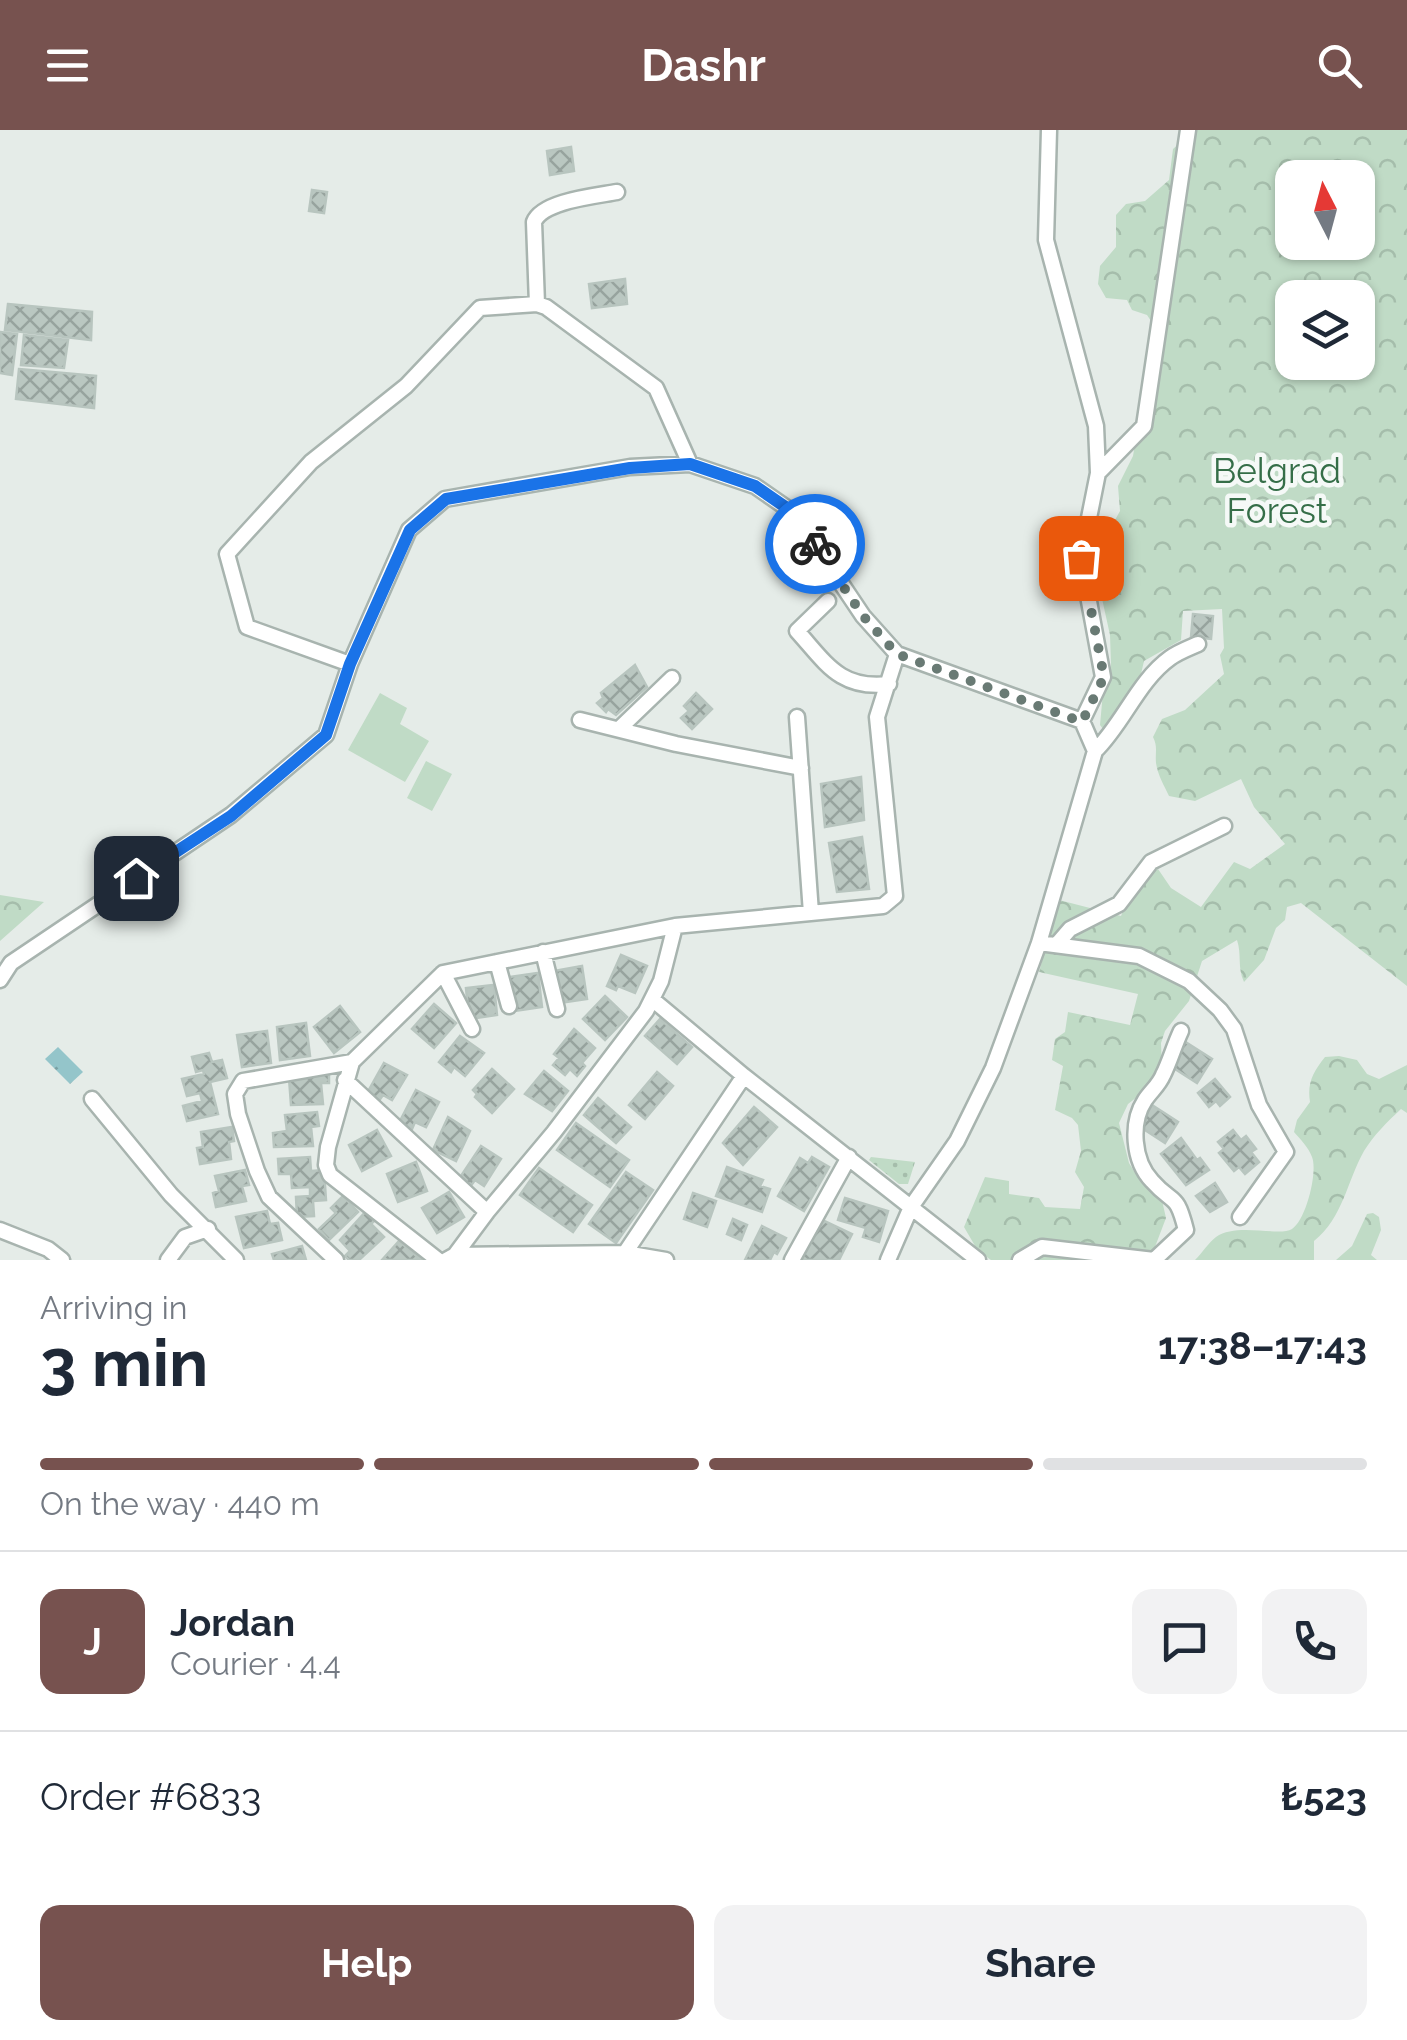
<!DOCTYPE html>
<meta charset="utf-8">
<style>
:root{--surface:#fff;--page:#f2f2f3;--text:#1f2937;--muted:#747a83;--line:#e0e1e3;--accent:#77524f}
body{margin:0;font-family:Raleway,sans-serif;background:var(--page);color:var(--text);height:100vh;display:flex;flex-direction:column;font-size:38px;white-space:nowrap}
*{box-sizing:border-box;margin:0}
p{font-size:32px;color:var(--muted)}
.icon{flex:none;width:55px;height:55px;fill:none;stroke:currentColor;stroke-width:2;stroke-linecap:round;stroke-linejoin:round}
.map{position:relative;height:1130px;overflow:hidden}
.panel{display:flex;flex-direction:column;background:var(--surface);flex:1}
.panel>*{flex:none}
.needle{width:65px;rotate:354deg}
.fabs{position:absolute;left:1275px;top:30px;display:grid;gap:20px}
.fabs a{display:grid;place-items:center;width:100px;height:100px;border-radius:20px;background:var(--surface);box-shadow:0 2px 8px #0004;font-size:50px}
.pin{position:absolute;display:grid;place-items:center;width:85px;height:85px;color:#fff;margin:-42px;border-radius:20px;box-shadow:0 5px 15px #0006}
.courier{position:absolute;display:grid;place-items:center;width:100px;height:100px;margin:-50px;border:8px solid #1a73e8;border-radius:50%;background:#fff;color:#222;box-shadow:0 2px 12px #0007}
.headline em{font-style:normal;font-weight:700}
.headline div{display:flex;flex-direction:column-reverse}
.headline{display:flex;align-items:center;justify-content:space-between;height:170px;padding:0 40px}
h1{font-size:65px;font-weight:700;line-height:75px}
.bar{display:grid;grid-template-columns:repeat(4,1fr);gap:15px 10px;align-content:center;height:120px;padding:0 40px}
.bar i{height:12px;border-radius:8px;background:var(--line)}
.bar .selected{background:var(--accent)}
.bar p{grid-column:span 4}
.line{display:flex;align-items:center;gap:25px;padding:0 40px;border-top:2px solid var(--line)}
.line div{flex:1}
.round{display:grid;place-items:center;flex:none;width:105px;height:105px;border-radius:20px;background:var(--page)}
.cta{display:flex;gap:20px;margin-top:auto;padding:20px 40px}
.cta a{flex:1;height:115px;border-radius:20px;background:var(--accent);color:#fff;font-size:40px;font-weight:700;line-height:115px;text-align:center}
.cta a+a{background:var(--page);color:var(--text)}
header{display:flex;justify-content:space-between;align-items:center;height:130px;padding:0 40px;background:var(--accent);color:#fff;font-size:45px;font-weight:700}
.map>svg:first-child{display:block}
.forest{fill:url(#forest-crowns);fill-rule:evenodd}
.park{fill:url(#park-dots)}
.pitch{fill:#c0dbc6}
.water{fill:url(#water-ripples)}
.building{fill:url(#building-cross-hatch);stroke:#b8c5bf;stroke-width:2.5}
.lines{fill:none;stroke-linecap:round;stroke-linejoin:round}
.street-casing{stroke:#a8b4af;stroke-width:19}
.street{stroke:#fff;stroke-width:14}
.done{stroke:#697a74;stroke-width:10;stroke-dasharray:0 18}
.route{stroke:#1a73e8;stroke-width:12}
.labels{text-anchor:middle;stroke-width:9;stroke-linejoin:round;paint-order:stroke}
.park-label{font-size:35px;fill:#356e48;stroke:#f5f9f7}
</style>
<header><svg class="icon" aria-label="menu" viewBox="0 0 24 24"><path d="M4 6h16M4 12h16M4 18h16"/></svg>Dashr<svg class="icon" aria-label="search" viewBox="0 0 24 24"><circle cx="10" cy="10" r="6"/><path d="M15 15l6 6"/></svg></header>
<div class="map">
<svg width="1407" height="1130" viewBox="0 0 1407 1130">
<defs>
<pattern id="forest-crowns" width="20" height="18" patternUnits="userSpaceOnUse" patternTransform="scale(2.5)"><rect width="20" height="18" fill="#c0dbc6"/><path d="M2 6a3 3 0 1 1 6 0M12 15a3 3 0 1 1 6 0" fill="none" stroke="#a5bdab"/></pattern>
<pattern id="park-dots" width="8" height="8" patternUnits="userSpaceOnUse" patternTransform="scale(2.5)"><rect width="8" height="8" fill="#c0dbc6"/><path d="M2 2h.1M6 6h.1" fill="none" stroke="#a5bdab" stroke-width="1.8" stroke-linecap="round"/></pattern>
<pattern id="water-ripples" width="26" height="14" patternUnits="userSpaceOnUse" patternTransform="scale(2.5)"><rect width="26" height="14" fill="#94c5ca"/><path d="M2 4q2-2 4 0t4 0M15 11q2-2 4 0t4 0" fill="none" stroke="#79a1a5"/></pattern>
<pattern id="building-cross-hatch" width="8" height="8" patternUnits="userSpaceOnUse" patternTransform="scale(2.5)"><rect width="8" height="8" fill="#bac7c1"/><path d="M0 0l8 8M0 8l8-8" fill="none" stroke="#97a39e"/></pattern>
</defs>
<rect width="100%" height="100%" fill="#e5ece8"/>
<path class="forest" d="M1194 0H1407V856L1301 773 1287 777 1285 790 1276 798 1264 830 1244 852C1237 837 1242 825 1237 810L1202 831 1189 871 1165 901 1161 913 1162 938 1146 960 1128 974 1119 993 1129 1033 1137 1046 1161 1066 1166 1088 1150 1130H991L978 1121 964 1097 985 1047 1009 1051V1064L1039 1068 1045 1077 1080 1079 1084 1057 1075 1042 1081 1021 1078 995 1072 988 1055 980 1063 936 1052 930 1055 909 1065 902 1068 882 1130 895 1138 864 1039 842 1059 770 1121 786 1133 756 1158 739 1171 758 1201 777 1234 732 1250 739 1285 714 1254 677 1241 649 1195 671 1169 666C1164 655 1158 646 1156 633 1155 622 1158 617 1153 607L1162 589 1185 580 1224 544 1220 525 1224 518 1222 479 1183 481 1181 510 1144 531 1138 557 1109 598 1103 599 1100 595 1103 562 1111 535 1110 505 1099 455 1103 435 1098 421 1120 381 1118 356 1133 326 1155 197 1147 185 1132 180 1127 170 1106 168 1098 154 1100 136 1116 117V85L1126 74 1145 71 1169 50 1173 19ZM1292 48H1358V112H1292ZM1292 168H1358V232H1292Z
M0 765 44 772 0 811Z
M1339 926 1357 930 1367 944 1379 949 1407 935V983L1401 979C1387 992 1374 1005 1364 1021 1347 1051 1343 1088 1314 1111V1130H1195C1202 1123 1209 1112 1216 1107 1237 1092 1279 1107 1292 1099 1306 1090 1318 1042 1312 1027 1309 1018 1300 1009 1294 1002L1297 990 1310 972C1307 953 1313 942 1325 927Z
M1373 1083 1379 1087 1381 1100 1371 1125 1377 1130H1336L1352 1116 1367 1084Z"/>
<path class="park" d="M871 1027 915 1032 908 1054H899L869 1030Z"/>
<path class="pitch" d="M380 563 407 578 400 594 429 611 405 652 348 620Z
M426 631 452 644 432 681 407 668Z"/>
<path class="water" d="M58 917 83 942 70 954 45 929Z"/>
<path class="building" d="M571 17 574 41 550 45 547 21Z
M312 60 327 62 324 83 309 81Z
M625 149 627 174 592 178 589 154Z
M8 174 92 182 91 210 5 200Z
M0 202 17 204 12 245 0 243Z
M24 205 68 210 64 238 21 235Z
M19 239 96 246 94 278 16 269Z
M1193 484 1213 486 1211 509 1191 507Z
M635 535 647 557 616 585 608 579 606 582 597 573 603 568 601 563Z
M696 563 712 579 692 599 681 588 689 581 684 576Z
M861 647 864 690 825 697 821 654Z
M862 707 869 759 837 762 829 713Z
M621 825 647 836 635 863 618 856 616 860 607 856Z
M582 836 587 869 559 873 554 841Z
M538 843 542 877 514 881 509 847Z
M494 855 497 885 469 889 466 858Z
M605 866 627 887 605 910 583 889Z
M434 874 456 893 434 918 412 899Z
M340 876 360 902 334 923 314 897Z
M660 889 692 917 677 934 645 906Z
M306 893 310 926 280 930 277 897Z
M574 899 595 918 582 933 585 936 577 946 570 939 565 945 553 935 559 928 554 924Z
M267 901 271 933 242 937 237 905Z
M460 906 484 923 465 946 454 937 451 942 439 932Z
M1184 911 1212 929 1197 953 1169 935Z
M209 923 212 932 222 930 227 948 210 952 218 984 187 991 183 976 202 971 200 963 187 966 182 949 204 944 203 940 196 942 192 927Z
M384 933 407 945 392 970 383 965 378 972 366 965Z
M492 939 514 959 492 983 475 967 477 964 473 960Z
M329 941V953H321L323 974 291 975 289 948Z
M544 941 568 961 552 981 525 964Z
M657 942 673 956 645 989 629 975Z
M1215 949 1230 967 1220 976 1216 971 1209 977 1198 963Z
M416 960 439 972 426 997 415 992 412 999 399 993Z
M598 968 631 997 616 1013 584 985Z
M1152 975 1178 992 1165 1013 1139 996Z
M754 977 777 997 743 1035 723 1013Z
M317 982 319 996 311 997 313 1016 274 1017 273 1003 287 1001 285 985Z
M448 987 470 1001 456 1031 433 1020Z
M576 993 629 1030 610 1057 557 1020Z
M232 997 234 1011 229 1012 231 1029 200 1034 197 1018 203 1017 201 1002Z
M377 1000 391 1026 362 1041 349 1015Z
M1233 1000 1241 1010 1246 1006 1256 1019 1251 1022 1259 1032 1245 1044 1239 1037 1234 1041 1219 1023 1224 1019 1218 1012Z
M1181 1008 1197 1030 1200 1028 1209 1040 1186 1055 1161 1024Z
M481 1016 501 1029 484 1056 475 1050 470 1057 459 1049Z
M310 1027 311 1041 324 1040 326 1070 313 1071 314 1086 297 1087 296 1067 310 1066V1057L292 1058 291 1044H279L278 1029Z
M812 1027 829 1037 804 1081 778 1066 800 1028 808 1033Z
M416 1032 427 1061 398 1072 387 1044Z
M727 1037 763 1050 760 1056 770 1059 762 1082 716 1066Z
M539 1038 592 1075 573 1102 520 1065Z
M245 1040 249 1055 242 1056 246 1071 216 1077 213 1063 219 1061 215 1046Z
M626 1042 653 1060 616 1113 589 1094Z
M1215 1053 1227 1072 1210 1082 1196 1066Z
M449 1062 464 1087 437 1103 422 1078Z
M693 1063 716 1071 707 1097 684 1089Z
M343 1066 358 1082 329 1110 319 1099 336 1083 331 1078Z
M845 1068 888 1081 879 1112 863 1107 866 1098 838 1090Z
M367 1080 376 1089 371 1094 384 1107 359 1130H349L345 1126 350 1121 340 1110Z
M267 1081 270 1094 278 1093 282 1110 244 1118 236 1087Z
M733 1089 747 1095 741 1110 727 1104Z
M820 1089 852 1104 839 1130H800Z
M762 1096 786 1108 777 1124 774 1122 770 1130H745Z
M399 1111 421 1130H382Z
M302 1116 306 1130H274L272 1124Z"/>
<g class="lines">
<g class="street-casing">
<path id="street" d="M1049 0 1046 110 1096 296 1098 343 1081 428 1103 547 1082 591
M537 174 534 92C542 71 596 66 617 62
M1098 343 1144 296 1188 0
M828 471 797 501C826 533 840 560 889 554
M350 534 247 497 227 424 311 332 406 256 480 178 537 174 546 177 656 258 690 334
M797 587 811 783
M580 590 676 614 801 638
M620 598 672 548
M1095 621C1123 594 1138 551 1170 528 1178 522 1189 518 1198 514
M675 796 883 776 895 766 877 587 897 524
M1039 813 1139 826 1189 851 1220 880 1234 899 1259 975 1286 1022 1240 1087
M1057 814 1070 799 1119 774 1151 732 1224 696
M543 822 557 879
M497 832 509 876
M443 843 472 899
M0 850 11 833 231 685 326 605 350 534 409 400 445 369 630 337 690 334 755 356 794 383 863 486 897 524 1082 591 1095 621 1039 813 993 938 957 1011 911 1077 888 1130
M652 869 744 946 978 1130
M345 950 487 1082
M92 969 171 1065 236 1130
M0 1100 48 1119 62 1130
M455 1125 625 1123 666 1130
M168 1130 185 1107 208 1099
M336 1130 269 1067 257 1041 238 984 235 964 243 951 352 932
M438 1130 330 1045 326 1035 328 1017 352 932 443 843 675 796 661 851 646 881 554 1002 487 1082 455 1125 446 1130
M624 1130 625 1123 744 946
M792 1130 849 1027
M1020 1130 1042 1117 1154 1130
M1154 1130 1186 1100C1176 1061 1174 1076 1152 1051 1133 1031 1130 993 1145 970 1151 961 1159 955 1163 945 1170 931 1174 916 1181 901"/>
</g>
<use href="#street" class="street"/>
</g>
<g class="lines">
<path class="done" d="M815 414 863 486 897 524 1082 592 1104 547 1081 428"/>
<path class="route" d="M136 748 231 686 326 605 350 534 410 400 446 369 630 338 690 334 755 356 794 383 815 414"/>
</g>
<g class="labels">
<g class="park-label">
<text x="1277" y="353">Belgrad<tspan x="1277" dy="40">Forest</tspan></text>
</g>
</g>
</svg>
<div class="fabs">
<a><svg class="needle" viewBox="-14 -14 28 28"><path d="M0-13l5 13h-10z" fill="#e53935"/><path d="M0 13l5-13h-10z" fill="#747a83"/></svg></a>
<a><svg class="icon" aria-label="layers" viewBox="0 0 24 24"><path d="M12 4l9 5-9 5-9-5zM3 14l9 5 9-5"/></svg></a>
</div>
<div class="pin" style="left:1081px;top:428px;background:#ea580c"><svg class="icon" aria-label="bag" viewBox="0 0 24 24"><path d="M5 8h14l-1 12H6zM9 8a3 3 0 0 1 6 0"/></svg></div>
<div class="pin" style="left:136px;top:748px;background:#1f2937"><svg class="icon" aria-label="home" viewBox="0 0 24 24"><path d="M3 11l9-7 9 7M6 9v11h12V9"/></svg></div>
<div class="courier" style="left:815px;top:414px"><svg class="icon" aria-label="bike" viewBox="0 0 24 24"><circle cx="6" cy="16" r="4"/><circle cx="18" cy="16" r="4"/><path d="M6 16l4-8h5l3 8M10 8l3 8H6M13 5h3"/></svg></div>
</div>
<section class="panel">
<div class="headline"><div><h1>3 min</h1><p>Arriving in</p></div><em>17:38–17:43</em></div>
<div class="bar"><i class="selected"></i><i class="selected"></i><i class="selected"></i><i></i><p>On the way · 440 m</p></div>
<div class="line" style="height:180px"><b class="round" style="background:var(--accent);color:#fff">J</b><div><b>Jordan</b><p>Courier · 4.4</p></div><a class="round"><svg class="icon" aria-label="chat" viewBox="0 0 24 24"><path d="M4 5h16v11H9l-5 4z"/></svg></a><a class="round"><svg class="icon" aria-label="phone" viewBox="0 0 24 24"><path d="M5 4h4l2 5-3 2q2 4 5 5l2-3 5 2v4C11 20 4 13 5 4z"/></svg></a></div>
<div class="line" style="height:130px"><div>Order #6833</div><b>₺523</b></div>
<div class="cta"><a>Help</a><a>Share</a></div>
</section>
